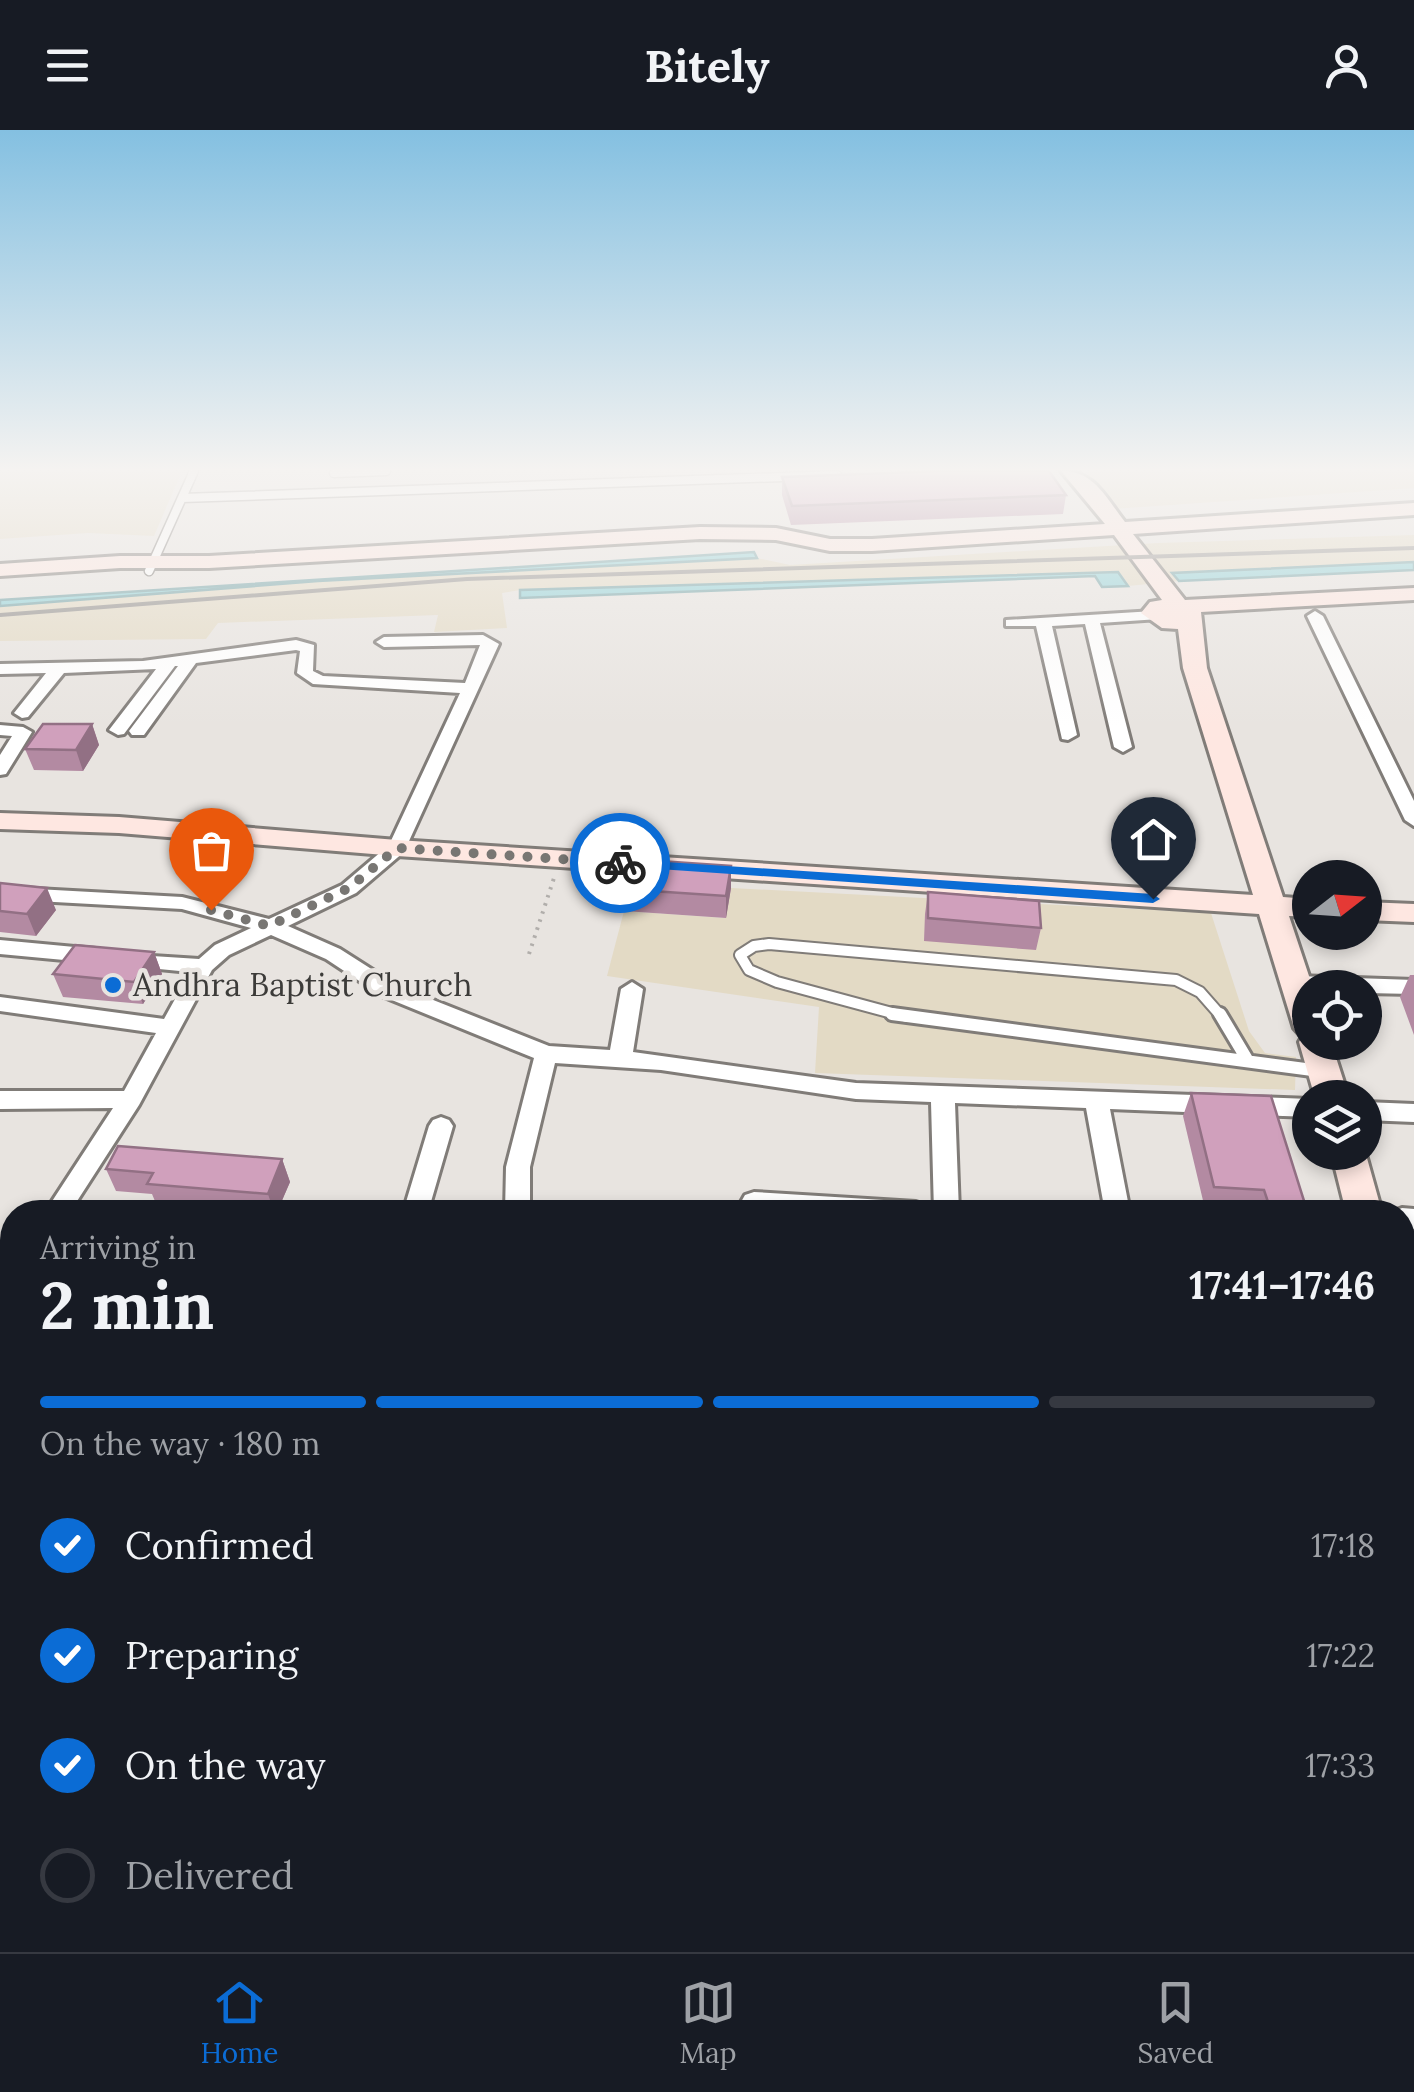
<!DOCTYPE html>
<meta charset="utf-8">
<style>
:root{--surface:#171b24;--page:#242831;--text:#f1f3f6;--muted:#9ea1a6;--line:#363941;--accent:#0b6cd5}
body{margin:0;font-family:Lora,serif;background:var(--page);color:var(--text);height:100vh;display:flex;flex-direction:column;font-size:38px;white-space:nowrap}
*{box-sizing:border-box;margin:0}
p{font-size:32px;color:var(--muted)}
.icon{flex:none;width:55px;height:55px;fill:none;stroke:currentColor;stroke-width:2;stroke-linecap:round;stroke-linejoin:round}
.map{position:relative;flex:1;overflow:hidden}
.sheet{position:absolute;left:0px;top:1070px;width:1415px;height:752px;display:flex;flex-direction:column;background:var(--surface);border-radius:40px 40px 0 0;box-shadow:0 5px 15px #0003}
.sheet>*{flex:none}
.needle{width:65px;rotate:73deg}
.controls{position:absolute;left:1292px;top:730px;display:grid;gap:20px}
.controls a{display:grid;place-items:center;width:90px;height:90px;border-radius:50%;background:var(--surface);box-shadow:0 5px 15px #0003;font-size:50px}
.pin{position:absolute;display:grid;place-items:center;width:85px;height:85px;color:#fff;margin:-102px -42px;border-radius:50% 50% 50% 0;rotate:-45deg;box-shadow:0 0 10px #0007}
.pin .icon{rotate:45deg}
.courier{position:absolute;display:grid;place-items:center;width:100px;height:100px;margin:-50px;border:8px solid #0b6cd5;border-radius:50%;background:#fff;color:#222;box-shadow:0 2px 12px #0007}
.overview em{font-style:normal;font-weight:700}
.overview div{display:flex;flex-direction:column-reverse}
.overview{display:flex;align-items:center;justify-content:space-between;height:170px;padding:0 40px}
h1{font-size:65px;font-weight:700;line-height:75px}
.bar{display:grid;grid-template-columns:repeat(4,1fr);gap:15px 10px;align-content:center;height:120px;padding:0 40px}
.bar i{height:12px;border-radius:8px;background:var(--line)}
.bar .selected{background:var(--accent)}
.bar p{grid-column:span 4}
ol{padding:0 40px;list-style:none}
li{display:flex;align-items:center;gap:30px;height:110px}
li p{margin-inline-start:auto}
li .icon{padding:10px;border-radius:50%;background:var(--accent);color:#fff;stroke-width:4}
li:last-child{color:var(--muted)}
li i{width:55px;height:55px;border:5px solid var(--line);border-radius:50%}
header{display:flex;justify-content:space-between;align-items:center;height:130px;padding:0 40px;background:var(--surface);font-size:45px;font-weight:700}
.dock{display:flex;justify-content:space-around;align-items:center;height:140px;border-top:2px solid var(--line);background:var(--surface);font-size:28px;color:var(--muted)}
.dock a{display:grid;justify-items:center;gap:5px}
.dock .selected{color:var(--accent)}
.map>svg:first-child{display:block}
.industrial{fill:#e3dac5}
.water{fill:#8fd1d7;stroke:#76a4a8;stroke-width:2.5}
.lines{fill:none;stroke-linecap:round;stroke-linejoin:round}
.lane-far2-casing{stroke:#807c78;stroke-width:11}
.lane-far1-casing{stroke:#807c78;stroke-width:14}
.lane-casing{stroke:#807c78;stroke-width:18}
.street-casing{stroke:#807c78;stroke-width:6}
.secondary-casing{stroke:#807c78;stroke-width:6}
.path{stroke:#b1aeab;stroke-width:4;stroke-dasharray:2.5 6;stroke-linecap:butt}
.lane-far2{stroke:#fff;stroke-width:8}
.lane-far1{stroke:#fff;stroke-width:10}
.lane{stroke:#fff;stroke-width:12}
.street{fill:#fff;fill-rule:evenodd}
.secondary{fill:#fee7e1;fill-rule:evenodd}
.rail{stroke:#94918e;stroke-width:4}
.wall{fill:#b38aa2}
.shaded-wall{fill:#927084}
.building{fill:#d0a0bc;stroke:#927084;stroke-width:2.5}
.route{fill:#0b6cd5}
.done{stroke:#787673;stroke-width:10;stroke-dasharray:0 18}
.poi-dot{fill:#0b6cd5;stroke:#e8e4e0;stroke-width:4}
.labels{text-anchor:middle;stroke-width:9;stroke-linejoin:round;paint-order:stroke}
.poi-label{font-size:32px;fill:#3c3b39;stroke:#e8e4e0;text-anchor:start}
</style>
<header><svg class="icon" aria-label="menu" viewBox="0 0 24 24"><path d="M4 6h16M4 12h16M4 18h16"/></svg>Bitely<svg class="icon" aria-label="person" viewBox="0 0 24 24"><circle cx="12" cy="8" r="4"/><path d="M4 21q1-7 8-7t8 7"/></svg></header>
<div class="map">
<svg width="1414" height="1822" viewBox="0 0 1414 1822">
<rect width="100%" height="100%" fill="#e8e4e0"/>
<path class="industrial" d="M0 341H182L154 406 88 403 0 409Z
M1085 341H1414V358L1113 379Z
M1414 405V432L1174 443 1179 451 1128 456 1118 442 520 460 502 463 507 498 434 502 438 485 218 493 206 509 0 511V476L318 451 757 428 790 435 1158 413Z
M731 758 1211 783 1249 901 1265 923 1296 927 1295 960 815 943 819 877 607 846 624 781 725 788Z"/>
<path class="water" d="M754 422 757 428 318 451 0 476V470Z
M1414 432V440L1179 451 1172 443Z
M1118 442 1128 456 1102 457 1095 446 520 468V460Z"/>
<g class="lines">
<g class="lane-far2-casing">
<path id="lane-far2" d="M334 343 386 341
M182 368 837 345
M149 441 194 341"/>
</g>
<g class="lane-far1-casing">
<path id="lane-far1" d="M907 887 777 852 749 840 740 825 754 816 769 814 1176 850 1200 862 1222 887"/>
</g>
<g class="lane-casing">
<path id="lane" d="M892 884 1320 941
M1220 884 1248 931"/>
</g>
<g class="street-casing">
<path id="street" d="M1154 481 1159 483V489L1100 493 1132 617 1123 622 1114 617 1085 494 1052 496 1077 605 1068 610 1062 609 1036 496H1006V490Z
M1315 481 1323 486 1414 671V696L1405 690 1307 486Z
M483 505 499 514 404 722 356 763 288 796 340 819 398 856 549 916 610 920 621 859 632 852 643 859 633 922 856 953 1310 969V987L1110 979 1130 1082H1105L1086 978 955 973 959 1082H934L931 972 856 969 661 940 555 933 530 1037V1082H505L506 1037 534 928 382 866 326 829 271 805 229 825 212 840 139 975 70 1082H45L113 978 0 979V961H124L156 903 0 881V867L164 889 190 842 128 836 117 829 121 824 199 829 215 815 251 798 182 779 0 769V757L182 767 269 789 342 755 389 715 460 563 313 554 297 543 300 521 296 520 196 533 144 605H132L129 601 178 536H175L124 604 118 605 109 600 156 539 64 543 28 587 22 588 14 583 46 543 0 544V534L143 531 296 510 314 515 313 541 323 546 465 553 480 515 384 517 376 512 384 507Z
M0 595 23 597 32 602 6 644 0 645V625L12 606 0 605Z
M0 810 96 819 107 826 96 833 0 824Z
M1296 846 1414 850V864L1365 863V858H1288L1285 853Z
M1365 972 1414 974V992L1365 990Z
M441 987 449 990 453 996 428 1082H403L429 996 433 990Z
M754 1062 916 1072 925 1075 929 1082H754L745 1079 741 1072 745 1065Z
M1402 1078 1414 1079V1099L1402 1098V1082H1392Z
M12 1140V1173L0 1181V1147Z
M0 1457H12V1489H0Z
M314 1810H352L348 1822H310Z
M742 1810H780L781 1822H743Z
M854 1810H892L894 1822H856Z"/>
</g>
<g class="secondary-casing">
<path id="secondary" d="M1061 341C1094 340 1106 368 1125 392L1414 373V385L1133 404 1185 470 1414 458V470L1201 482 1207 538 1283 767 1310 769V787L1289 786 1313 858 1310 912H1331L1349 968H1315L1299 912 1302 907 1294 898 1259 784 397 726 119 703 0 699V683L119 687 397 710 1253 765 1183 538 1178 499 1162 498 1141 483 1150 472 1162 470 1114 405 872 421H830L776 410 700 409 209 438H120L0 446V434L120 426H209L700 397 776 398 830 409H872L1105 394Z
M1365 772 1414 774V792L1365 790Z
M1365 1021 1382 1082H1346L1331 1022Z
M0 1182H12V1216H0Z
M1402 1188 1414 1192V1258L1402 1253Z
M1402 1287 1414 1288V1326L1402 1325Z
M1402 1787 1411 1791 1414 1822H1369L1365 1810H1402Z"/>
</g>
<path class="path" d="M529 824 554 748"/>
<use href="#lane-far2" class="lane-far2"/>
<use href="#lane-far1" class="lane-far1"/>
<use href="#lane" class="lane"/>
<use href="#street" class="street"/>
<use href="#secondary" class="secondary"/>
<path class="rail" d="M0 485 467 449 1414 418"/>
</g>
<path class="wall" d="M782 347 1066 365 1063 384 791 395 782 365Z
M92 594 99 615 83 641 34 640 25 619Z
M0 753 56 780 36 806 0 802Z
M731 758 726 788 624 781 622 759Z
M928 762 1041 798 1036 820 924 811 925 784Z
M154 822 162 844 143 874 63 867 53 844Z
M1410 845H1414V905L1400 867Z
M1191 963 1305 1074 1301 1082H1255L1205 1079 1183 986Z
M282 1029 290 1052 277 1082H230L157 1076 152 1064 116 1061 106 1039Z
M1402 1376 1414 1395V1555L1402 1537Z"/>
<path class="shaded-wall" d="M92 594 99 615 83 641 76 620Z
M731 736V758L726 788V766Z
M47 758 56 780 36 806 27 784Z
M154 822 162 844 143 874 134 852Z
M282 1029 290 1052 277 1082H274L268 1064Z"/>
<path class="building" d="M941 341H1049L1066 365 792 376 782 347Z
M43 594H92L76 620 25 619Z
M630 729 731 736 726 766 622 759Z
M0 753 47 758 27 784 0 781Z
M928 762 1039 771 1041 798 928 788Z
M75 815 154 822 134 852 53 844Z
M1191 963 1271 966 1305 1074 1268 1072 1264 1060 1214 1057Z
M118 1016 282 1029 268 1064 147 1054 153 1043 106 1039Z
M1402 1376 1414 1395V1517L1402 1500Z"/>
<linearGradient id="sky" x2="0" y2="1"><stop stop-color="#84c0e1"/><stop offset="0.57" stop-color="#f5f3f1"/><stop offset="1" stop-color="#f5f3f1" stop-opacity="0"/></linearGradient>
<rect width="1414" height="596" fill="url(#sky)"/>
<path class="route" d="M620 729 1153 764 1160 769 1153 773 615 736 613 733Z"/>
<g class="lines">
<path class="done" d="M211 780 269 796 349 758 397 718 620 733"/>
</g>
<circle class="poi-dot" cx="113" cy="855" r="10"/>
<g class="labels">
<g class="poi-label">
<text x="133" y="866">Andhra Baptist Church</text>
</g>
</g>
</svg>
<div class="controls">
<a><svg class="needle" viewBox="-14 -14 28 28"><path d="M0-13l5 13h-10z" fill="#e53935"/><path d="M0 13l5-13h-10z" fill="#9ea1a6"/></svg></a>
<a><svg class="icon" aria-label="locate" viewBox="0 0 24 24"><circle cx="12" cy="12" r="6"/><path d="M12 2v4M12 18v4M2 12h4M18 12h4"/></svg></a>
<a><svg class="icon" aria-label="layers" viewBox="0 0 24 24"><path d="M12 4l9 5-9 5-9-5zM3 14l9 5 9-5"/></svg></a>
</div>
<div class="pin" style="left:211px;top:780px;background:#ea580c"><svg class="icon" aria-label="bag" viewBox="0 0 24 24"><path d="M5 8h14l-1 12H6zM9 8a3 3 0 0 1 6 0"/></svg></div>
<div class="pin" style="left:1153px;top:769px;background:#1f2937"><svg class="icon" aria-label="home" viewBox="0 0 24 24"><path d="M3 11l9-7 9 7M6 9v11h12V9"/></svg></div>
<div class="courier" style="left:620px;top:733px"><svg class="icon" aria-label="bike" viewBox="0 0 24 24"><circle cx="6" cy="16" r="4"/><circle cx="18" cy="16" r="4"/><path d="M6 16l4-8h5l3 8M10 8l3 8H6M13 5h3"/></svg></div>
<section class="sheet">
<div class="overview"><div><h1>2 min</h1><p>Arriving in</p></div><em>17:41–17:46</em></div>
<div class="bar"><i class="selected"></i><i class="selected"></i><i class="selected"></i><i></i><p>On the way · 180 m</p></div>
<ol>
<li><svg class="icon" aria-label="check" viewBox="0 0 24 24"><path d="M5 12l5 5 9-10"/></svg>Confirmed<p>17:18</p></li>
<li><svg class="icon" aria-label="check" viewBox="0 0 24 24"><path d="M5 12l5 5 9-10"/></svg>Preparing<p>17:22</p></li>
<li><svg class="icon" aria-label="check" viewBox="0 0 24 24"><path d="M5 12l5 5 9-10"/></svg>On the way<p>17:33</p></li>
<li><i></i>Delivered</li>
</ol>
</section>
</div>
<nav class="dock">
<a class="selected"><svg class="icon" aria-label="home" viewBox="0 0 24 24"><path d="M3 11l9-7 9 7M6 9v11h12V9"/></svg>Home</a>
<a><svg class="icon" aria-label="map" viewBox="0 0 24 24"><path d="M3 6l6-2 6 2 6-2v14l-6 2-6-2-6 2zM9 4v14M15 6v14"/></svg>Map</a>
<a><svg class="icon" aria-label="saved" viewBox="0 0 24 24"><path d="M7 4h10v16l-5-4-5 4z"/></svg>Saved</a>
</nav>
